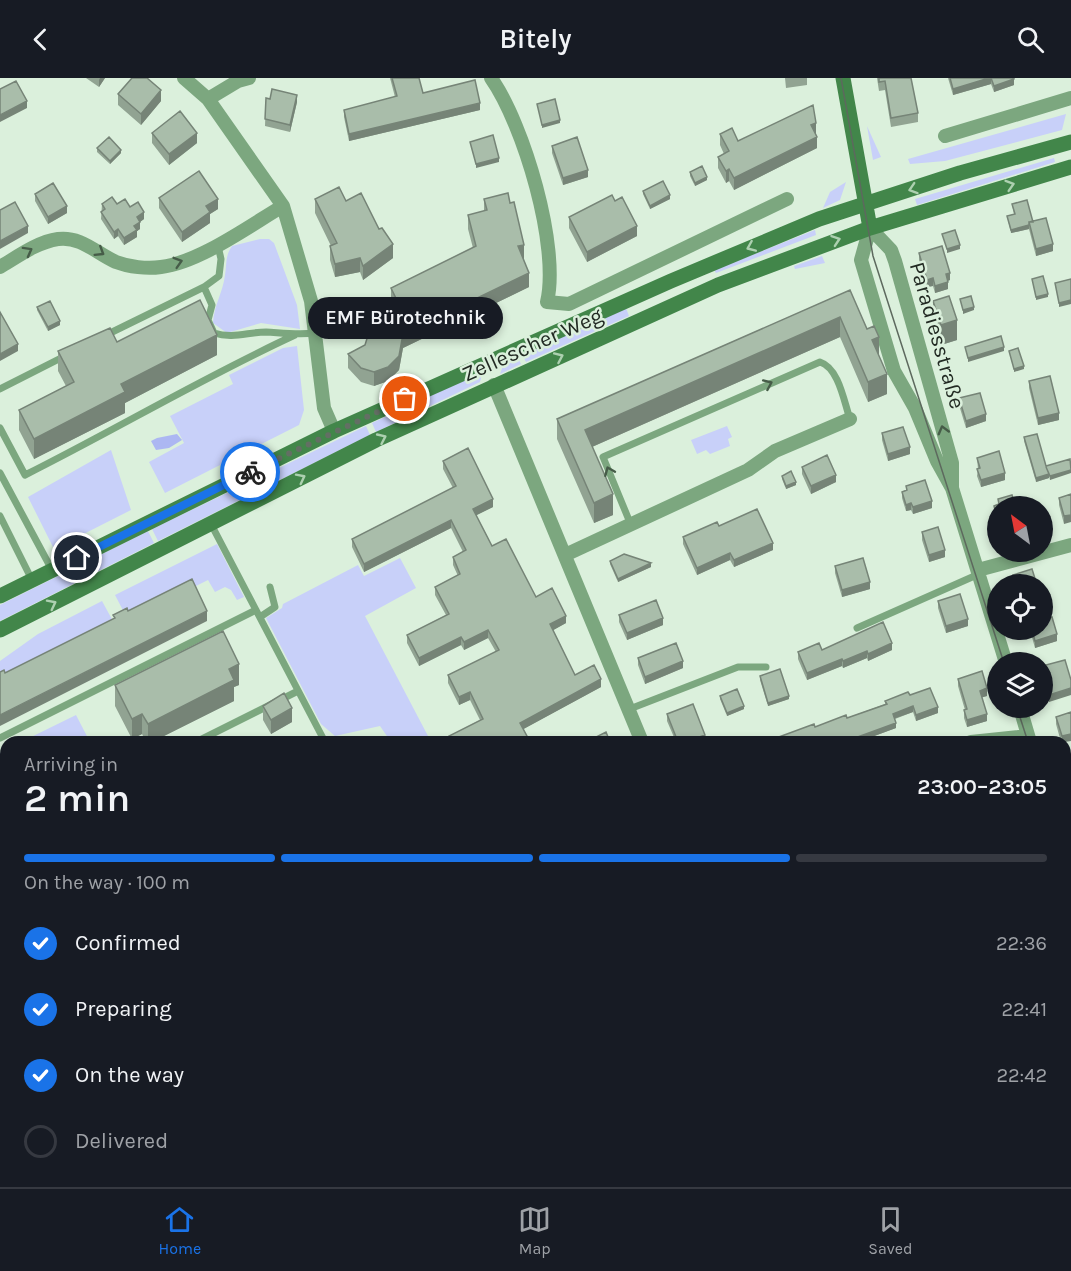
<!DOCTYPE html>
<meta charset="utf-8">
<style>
:root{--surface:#171b24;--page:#20242c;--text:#f1f3f6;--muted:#9ea1a6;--line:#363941;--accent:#1a73e8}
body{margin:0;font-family:Karla,sans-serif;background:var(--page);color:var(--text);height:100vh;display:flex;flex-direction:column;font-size:22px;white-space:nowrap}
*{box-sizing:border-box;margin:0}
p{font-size:20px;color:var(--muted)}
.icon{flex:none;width:33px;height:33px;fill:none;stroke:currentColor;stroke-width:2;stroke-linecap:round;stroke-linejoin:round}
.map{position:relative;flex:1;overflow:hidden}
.side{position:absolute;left:0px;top:658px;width:1071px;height:452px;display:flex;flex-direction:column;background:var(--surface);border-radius:18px 18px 0 0;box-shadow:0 3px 9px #0003}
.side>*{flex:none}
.needle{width:39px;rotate:328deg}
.controls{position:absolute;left:987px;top:418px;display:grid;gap:12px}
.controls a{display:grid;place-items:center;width:66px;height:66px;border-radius:50%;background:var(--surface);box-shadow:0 3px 9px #0003;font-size:30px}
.pin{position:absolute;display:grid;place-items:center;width:51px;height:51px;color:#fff;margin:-26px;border:3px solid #fff;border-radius:50%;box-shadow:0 2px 6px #0007}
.courier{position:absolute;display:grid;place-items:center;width:60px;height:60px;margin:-30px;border:4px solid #1a73e8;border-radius:50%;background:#fff;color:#222;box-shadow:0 2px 8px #0007}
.bubble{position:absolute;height:42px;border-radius:21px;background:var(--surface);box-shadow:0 3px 9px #0003;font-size:20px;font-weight:600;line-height:42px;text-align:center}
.headline em{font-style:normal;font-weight:600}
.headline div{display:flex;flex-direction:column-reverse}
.headline{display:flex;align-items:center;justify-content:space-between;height:102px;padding:0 24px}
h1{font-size:39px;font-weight:600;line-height:45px}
.bar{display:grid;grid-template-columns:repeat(4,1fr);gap:9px 6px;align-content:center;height:72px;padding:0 24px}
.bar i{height:8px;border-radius:4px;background:var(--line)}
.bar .on{background:var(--accent)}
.bar p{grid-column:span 4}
ol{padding:0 24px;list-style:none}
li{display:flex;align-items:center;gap:18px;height:66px}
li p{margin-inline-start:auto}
li .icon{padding:6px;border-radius:50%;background:var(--accent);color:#fff;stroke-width:4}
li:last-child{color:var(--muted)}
li i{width:33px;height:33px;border:3px solid var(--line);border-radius:50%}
header{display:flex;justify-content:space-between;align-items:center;height:78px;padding:0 24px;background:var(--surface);font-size:27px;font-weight:600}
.dock{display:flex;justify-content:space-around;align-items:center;height:84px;border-top:2px solid var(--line);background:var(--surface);font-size:16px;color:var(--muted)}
.dock a{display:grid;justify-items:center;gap:3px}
.dock .on{color:var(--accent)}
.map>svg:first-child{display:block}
.green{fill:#c8d0f9}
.water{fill:#acb7f2}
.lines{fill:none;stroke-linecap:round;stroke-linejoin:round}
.lane{stroke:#7ca77f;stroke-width:7}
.street{stroke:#7ca77f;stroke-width:14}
.secondary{stroke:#42864a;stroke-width:15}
.tram{stroke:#5d695e;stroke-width:1.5}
.wall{fill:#91a392}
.shaded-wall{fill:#768477}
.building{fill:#a9bdaa;stroke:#768477;stroke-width:1.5}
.oneway{stroke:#add0b0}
.oneway2{stroke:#465c48}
.done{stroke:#636f64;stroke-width:6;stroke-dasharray:0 10.8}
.route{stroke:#1a73e8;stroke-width:8}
.labels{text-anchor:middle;stroke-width:5;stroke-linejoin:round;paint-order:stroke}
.street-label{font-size:22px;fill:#222a23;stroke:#dbf0dc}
</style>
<header><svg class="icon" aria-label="back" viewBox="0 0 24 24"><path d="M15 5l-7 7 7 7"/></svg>Bitely<svg class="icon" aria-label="search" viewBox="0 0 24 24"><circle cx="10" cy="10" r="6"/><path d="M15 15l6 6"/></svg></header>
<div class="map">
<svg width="1071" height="1109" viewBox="0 0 1071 1109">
<rect width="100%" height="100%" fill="#dbf0dc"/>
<path class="green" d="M1066 36 1062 52 945 83 910 86 908 81Z
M867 48 881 79 873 82Z
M1054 80 1055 84 917 127 915 121Z
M846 104 840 122 823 130 830 114Z
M815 152 816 157 716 195 714 192Z
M260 161H269L274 165 297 227 300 251 261 245 227 255 213 245C214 227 223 214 225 197 227 185 225 178 232 168Z
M822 178 825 185 795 191 794 188Z
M626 230 629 238 526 284 522 276Z
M297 268 304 332 299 347 165 415 149 384 184 365 170 338 233 306 229 297 283 270Z
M517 278 521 286 500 296 504 285Z
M483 293 480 304 376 354 372 345Z
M366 348 370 357 158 463 152 451Z
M727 348 732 359 728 361 730 368 710 376 706 372 697 376 691 362Z
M111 372 131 432 54 471 28 419Z
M148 453 154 465 0 543V527Z
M217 466 244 519 237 522 231 512 225 509 215 514 208 502 128 542 115 517Z
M400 480 416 510 365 538 428 658 414 664H391L380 648 335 658 321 646 266 540 282 530 283 526 358 487 364 498Z
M102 523 114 545 6 604 0 596V583L38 556Z
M76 637 90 664H21Z
M6 672V723L0 711V675Z
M6 1043V1078L0 1081V1047Z
M85 1104H517L519 1109H80L86 1106Z
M735 1104H830L832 1109H721Z"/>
<path class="water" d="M177 356 182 362 169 370 156 372 151 363 157 360Z"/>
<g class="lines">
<path class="lane" d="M204 209 212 227 208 242 214 255C233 261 248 254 266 254 283 255 298 257 315 255
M104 258 204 209 219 198 221 181 218 168
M0 311 65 278
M0 350 25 397C115 352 202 300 295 257
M0 395 52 492
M0 438 32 502
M211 446 325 664
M631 447 603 379 820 284C839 290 844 324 850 341
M260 539 275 529 270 509
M857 550 979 496
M627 632 738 589H766
M0 660 256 532
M196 664 298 613
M0 763 6 760
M0 907 6 915
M1065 1097 1071 1095
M0 1099 6 1097
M1033 1109 1047 1104"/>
<path class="street" d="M184 0 208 21 283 128 311 223 324 330 334 353
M491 0C524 47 560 169 547 224L569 226 787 121
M208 21 238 3 249 0
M945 58 1071 20
M870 150 891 172 895 183 952 385V410L1006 585
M870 150 861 182 894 293 915 330 937 383 952 410
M0 189C17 179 37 164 58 161 81 158 96 175 116 184 129 189 147 191 161 189 200 184 249 148 283 128
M494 307 642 664
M565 477 748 392 775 373 850 341
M978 492 1071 467
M1020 630 1030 664
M971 664 1028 658
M1065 779 1071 798
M841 1104 843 1109"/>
<path class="secondary" d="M843 0 870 150
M0 518 334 353 671 203 819 141 960 95 1071 64
M0 552 376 362 718 207 870 150 1071 89"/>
<path class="tram" d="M841 0 873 178 1004 585
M1017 630 1028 664
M1065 767 1071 786
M1065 786 1071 806"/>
</g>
<path class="wall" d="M86 0H105L99 9Z
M390 0H419L423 15 480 32 349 63 344 39V32L395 19Z
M785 0H807V7L786 10Z
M877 0H911L918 35V44L891 49 885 12 879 13Z
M948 0H1014V7L994 14 991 6 953 17Z
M118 16 161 23 141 47 118 27Z
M266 20 297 24 290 54 265 48Z
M152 55 197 65 169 87 152 65Z
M720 56 738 63 816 56 817 70 734 112 729 103 726 105 718 90V79L724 76 720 67Z
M552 68 588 99 563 107 552 75Z
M97 70 121 75 110 86 97 74Z
M690 94 707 102 695 108 690 98Z
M643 113 670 121 650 131 643 116Z
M35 116 67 135 48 146 35 123Z
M159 120 218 131 210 136V145L182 164 159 130Z
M315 121 346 123 393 180 363 202 360 194 335 199 330 182V168H331L315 135Z
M484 121 524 181H523L529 209 403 270 399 292 388 303 374 308 361 304 348 290V276L365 267 398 240 391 224V210L473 170 468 151V137L484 133Z
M615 123 637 158 587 184 569 150V139Z
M102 126H117L144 141 140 144V151L137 153V159L124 167 118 158 114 161 101 141Z
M1012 126 1033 144 1053 173 1036 178 1029 151 1011 155 1007 138 1014 136Z
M919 175 950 202 948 203V211L935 215 933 208 927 209 919 182Z
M850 212 879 278 887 316 868 324 840 259 592 369 613 437 594 445 557 361V341Z
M933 223 957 262 941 267 933 243Z
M37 229 60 247 48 253 37 232Z
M333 233 356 252 344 258 333 236Z
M117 264 217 277 125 325V335L34 381 19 352V332L66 308 58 293V273Z
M1029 303 1059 342 1038 347 1029 310Z
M959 320 986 343 966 350 959 327Z
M882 355 910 376 888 383 882 362Z
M1024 359 1046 388 1071 383 1050 402 1049 398V400L1036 404 1024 363Z
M977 380 1005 402 981 409 977 398 978 391Z
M443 383 493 429 476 437 492 468 536 519 566 545 553 552 575 597 601 609 523 651 528 664H449V658L480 642 470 622 459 627 448 605V597L496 574 488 560 464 572 461 567 419 588 407 565V557L446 537 435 517V509L458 498 453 487V479L463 474 451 450 364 494 352 469V461L453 410 443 391Z
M802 389 836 404 811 416 802 396Z
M782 398 796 407 786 411 782 401Z
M906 408 932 430 913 436 911 432 906 433 902 420V414L906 412Z
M1071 416 1064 446 1059 427V420Z
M1012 417 998 429V450L994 435V428L998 427V421Z
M719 448 773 472 734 489 730 482 697 497 683 466V459Z
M922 454 945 479 929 484 922 462Z
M610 483 651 489 618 504 610 486Z
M835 488 870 511 842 519 835 495Z
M938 523 968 548 946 555 938 530Z
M619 537 663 547 627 562 619 544Z
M1030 552H1042L1057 563 1035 570Z
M822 572H892L868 583 867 580 843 590 842 588 807 602 798 581V574Z
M638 580 683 590 645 606 638 587Z
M1042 588 1071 602 1049 624 1042 604Z
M760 598 789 621 768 628 760 602Z
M958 601 987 618 982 619 987 643 967 649 964 640V632H965L958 608Z
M115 607H239L234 609V623L152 664H146L142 656 132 661 115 628Z
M910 617 938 635 916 643 913 634 895 641 896 650 858 664H752L768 663 847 640 885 626V623Z
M720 618 744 631 727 638 720 621Z
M263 628 292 644 271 656 263 642Z
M1071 634V663L1061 664 1056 646V639Z
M667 636 705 664H676L667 643Z
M1065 894 1071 911V1029L1069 987 1065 977Z
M610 1104H642L644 1109H611Z"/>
<path class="shaded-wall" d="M100 0H105L99 9V2Z
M989 0H991V6L953 17V11Z
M1014 1V7L994 14V8Z
M161 12V23L141 47V36Z
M297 17V24L290 54V47Z
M27 23V30L0 44V37Z
M480 25V32L349 63V56Z
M560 42V45L542 50V47Z
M816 45V57L811 47Z
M197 55V65L169 87V76Z
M817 59V70L734 112V100Z
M121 72V75L110 86V83Z
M499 80V84L476 90V86Z
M729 91V103L726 105V93Z
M588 92V99L563 107V100Z
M707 99V102L695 108V105Z
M670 117V121L650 131V128Z
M218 121V131L210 136V145L182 164V154L206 128Z
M67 128V135L48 146V139Z
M144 134V141L137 146V139Z
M140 144V151L137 153V159L124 167V160L134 148Z
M1029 147V151L1011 155V152Z
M28 148V155L0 171V163Z
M637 148V158L587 184V174Z
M118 151V158L114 161V154Z
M393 166V180L363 202V188Z
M1053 166V173L1036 178V171Z
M524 167V181L518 182V168Z
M960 167V171L947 175V171Z
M360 180V194L335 199V186Z
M529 195V209L403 270 399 292 388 303 374 308V294L403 256Z
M950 195V202L946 203V196Z
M933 200V208L927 209V202Z
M948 204V211L935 215V208Z
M1048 216V219L1036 222V219Z
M1071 222V226L1059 229V225Z
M974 229V232L963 236V232Z
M840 239V259L585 372V352Z
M957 242V262L941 267V247Z
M60 243V247L48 253V249Z
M356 249V252L344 258V255Z
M217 257V277L125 325V335L34 381V361L121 306Z
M879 259V280L872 262Z
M18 266V273L0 283V276Z
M1004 269V273L968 284V280Z
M1024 288V291L1014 294V291Z
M887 296V316L868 324V304Z
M1059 335V342L1038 347V340Z
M986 336V343L966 350V343Z
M910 369V376L888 383V376Z
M1071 392V395L1050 402V398Z
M1005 395V402L981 409V402Z
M1049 396V400L1036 404V400Z
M836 397V404L811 416V408Z
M796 404V407L786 411V408Z
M613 416V437L594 445V425Z
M493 421V429L473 439V431Z
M932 423V430L913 436V429Z
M911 425V432L906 433V427Z
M1071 437V444L1064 446V438Z
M451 442V450L364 494V486Z
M773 465V472L734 489V482Z
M945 472V479L929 484V477Z
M730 475V482L697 497V490Z
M651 485V489L618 504V501Z
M870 504V511L842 519V512Z
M207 533V543L0 648V637Z
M566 538V545L550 554V546Z
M663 540V547L627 562V555Z
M968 541V548L946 555V548Z
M488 552V560L464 572V564Z
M1057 556V563L1035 570V563Z
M461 559V567L419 588V580Z
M892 565V572L868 583V576Z
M867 573V580L843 590V583Z
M842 581V588L807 602V595Z
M683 583V590L645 606V599Z
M239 586V607L234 609V623L152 664H148V646L229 591Z
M601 601V609L520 653V645Z
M987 610V618L980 620V613Z
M1071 610V617L1049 624V617Z
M470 614V622L459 627V619Z
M789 618V621L768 628V625Z
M744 628V631L727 638V635Z
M913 628V634L893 641V636Z
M938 629V635L916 643V637Z
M292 630V644L271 656V642Z
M142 636V656L132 661V641Z
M987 636V643L967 649V642Z
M896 645V650L858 664H844Z
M1071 656V663L1062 664V658Z
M705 657V664H685Z
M528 660V664H520Z
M1071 1008V1029L1065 1031V1011Z
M6 1013V1034L0 1037V1017Z
M55 1104H73V1109H45Z
M692 1104H701L692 1106Z"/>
<path class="building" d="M132 0H147L161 12 141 36 118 16Z
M392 0H419L423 15 475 2 480 25 349 56 344 32 397 18Z
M879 0H911L918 35 891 40 885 3 879 4Z
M950 0H989L953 11Z
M991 0H1014V1L994 8Z
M16 3 27 23 0 37V11Z
M272 11 297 17 290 47 265 41 266 20 270 21Z
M555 21 560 42 542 47 537 26Z
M813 27 816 45 811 47 817 59 734 100 729 91 726 93 718 79 729 73 720 56 732 50 738 63Z
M180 33 197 55 169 76 152 55Z
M493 57 499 80 476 86 470 64Z
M109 59 121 72 110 83 97 70Z
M577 59 588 92 563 100 552 68Z
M702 88 707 99 695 105 690 94Z
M199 93 218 121 206 128 210 134 182 154 159 120Z
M663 103 670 117 650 128 643 113Z
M53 105 67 128 48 139 35 116Z
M339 109 346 123 361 115 379 151 382 150 393 166 363 188 360 180 335 186 330 168 337 165 315 121Z
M508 115 510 125 514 124 524 167 518 168 529 195 403 256 399 278 388 289 374 294 361 290 348 276 365 267 369 254 404 237 391 210 476 168 468 137 487 132 484 121Z
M612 117 615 123 622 119 637 148 587 174 569 139Z
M112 119 117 126 125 121 130 129 138 124 144 134 137 139 140 144 134 148 137 152 124 160 118 151 114 154 101 134 105 131 102 126Z
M1027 122 1033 144H1029V147L1011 152 1007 138 1015 136 1012 126Z
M15 124 28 148 0 163V132Z
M1046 140 1053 166 1036 171 1029 144Z
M955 152 960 167 947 171 942 156Z
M942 168 950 195 946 196 948 204 935 208 933 200 927 202 919 175Z
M1043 198 1048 216 1036 219 1032 201Z
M1071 201V222L1059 225 1055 205Z
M850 212 867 251 874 248 879 259 872 262 887 296 868 304 840 239 585 352 613 416 594 425 557 341Z
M949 218 957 242 941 247 933 223Z
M971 218 974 229 963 232 960 221Z
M200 222 217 257 121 306 125 314 34 361 19 332 74 304 58 273 110 250 117 264Z
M50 223 60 243 48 249 37 229Z
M345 227 356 249 344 255 333 233Z
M0 234 18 266 0 276Z
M1001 258 1004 269 968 280 965 269Z
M1018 270 1024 288 1014 291 1009 273Z
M1050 298 1059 335 1038 340 1029 303Z
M980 315 986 336 966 343 959 320Z
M903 349 910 369 888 376 882 355Z
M1037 356 1046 388 1070 381 1071 392 1050 398 1046 389 1049 396 1036 400 1024 359Z
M468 370 493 421 473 431 492 468 506 461 536 519 552 510 566 538 550 546 575 597 594 587 601 601 520 645 528 660 520 664H452L449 658 483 641 470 614 459 619 448 597 499 572 488 552 464 564 461 559 419 580 407 557 449 536 435 509 460 496 453 479 466 472 451 442 364 486 352 461 456 408 443 383Z
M999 373 1005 395 981 402 977 391 980 390 977 380Z
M827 377 836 397 811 408 802 389Z
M791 393 796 404 786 408 782 398Z
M925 402 932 423 913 429 911 425 906 427 902 414 907 412 906 408Z
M1071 416V437L1064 438 1059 420Z
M1012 417 1015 429H998V443L994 428 999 426 998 421Z
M757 431 773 465 734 482 730 475 697 490 683 459 717 444 719 448Z
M938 449 945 472 929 477 922 454Z
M624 476 651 485 618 501 610 483Z
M863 480 870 504 842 512 835 488Z
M1032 491 1037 507H1016L1013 497Z
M192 501 207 533 0 637V594L4 592 5 595 115 540 113 537 127 530 128 533Z
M960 516 968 541 946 548 938 523Z
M656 522 663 540 627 555 619 537Z
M1052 539 1057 556 1035 563 1032 552H1042V542Z
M883 544 892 565 868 576 867 573 843 583 842 581 807 595 798 574 819 565 822 572Z
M223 553 239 586 229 591 234 602 148 646 142 636 132 641 115 607Z
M676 565 683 583 645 599 638 580Z
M1065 582 1071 602V610L1049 617 1042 597V588Z
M780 591 789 618 768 625 760 598Z
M982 593 987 610 980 613 987 636 967 642 964 632 967 631 958 601Z
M930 610 938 629 916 637 913 628 893 636 896 645 844 664H752L766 659 768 663 814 646 815 649 846 637 847 640 887 626 885 623 908 614 910 617Z
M737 611 744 628 727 635 720 618Z
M284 615 292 630 271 642 263 628Z
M693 626 705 657 685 664H678L667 636Z
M1071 634V656L1062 658 1056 639Z
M606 654 610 664H598L596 659Z
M125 661 127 664H119Z
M296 661 297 664H288Z
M1065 894 1071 911V972L1065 956Z
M6 977V1013L0 1017V981Z
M1071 986V1008L1065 1011V989Z
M0 1097 2 1101 6 1099V1104H55L45 1109H0Z
M404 1104H430L432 1109H406Z
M614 1104H642L644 1108 616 1109Z"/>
<defs><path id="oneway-chevron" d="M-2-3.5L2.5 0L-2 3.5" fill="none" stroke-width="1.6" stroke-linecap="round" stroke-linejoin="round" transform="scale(1.5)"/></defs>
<g class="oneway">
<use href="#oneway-chevron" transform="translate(1010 107) rotate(-17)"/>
<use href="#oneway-chevron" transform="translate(913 111) rotate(162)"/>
<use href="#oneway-chevron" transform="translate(836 162) rotate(-19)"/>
<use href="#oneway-chevron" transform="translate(751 169) rotate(157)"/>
<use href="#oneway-chevron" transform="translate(559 279) rotate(-24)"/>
<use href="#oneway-chevron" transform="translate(382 360) rotate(-25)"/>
<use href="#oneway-chevron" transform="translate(301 400) rotate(-27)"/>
<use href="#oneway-chevron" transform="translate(52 526) rotate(-27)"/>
</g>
<g class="oneway2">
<use href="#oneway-chevron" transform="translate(28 173) rotate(-29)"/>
<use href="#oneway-chevron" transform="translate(100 174) rotate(32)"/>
<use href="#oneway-chevron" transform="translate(178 184) rotate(-17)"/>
<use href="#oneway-chevron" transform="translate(768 306) rotate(-24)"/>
<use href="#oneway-chevron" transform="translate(943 352) rotate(-105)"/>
<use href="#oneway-chevron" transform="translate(609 393) rotate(-113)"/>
</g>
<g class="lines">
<path class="done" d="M250 394 405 321"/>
<path class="route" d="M77 480 250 394"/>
</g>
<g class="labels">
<g class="street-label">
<text transform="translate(938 257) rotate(74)" y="8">Paradiesstraße</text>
<text transform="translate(532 266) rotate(-24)" y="8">Zellescher Weg</text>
</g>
</g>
</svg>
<div class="controls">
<a><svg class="needle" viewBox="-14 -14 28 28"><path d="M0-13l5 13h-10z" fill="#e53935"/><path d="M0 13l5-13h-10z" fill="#9ea1a6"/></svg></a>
<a><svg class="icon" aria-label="locate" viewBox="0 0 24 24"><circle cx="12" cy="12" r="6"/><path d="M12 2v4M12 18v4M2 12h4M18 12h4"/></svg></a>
<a><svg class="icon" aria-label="layers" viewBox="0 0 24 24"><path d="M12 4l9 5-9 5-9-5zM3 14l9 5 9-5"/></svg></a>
</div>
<div class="pin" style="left:405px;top:321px;background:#ea580c"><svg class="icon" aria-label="bag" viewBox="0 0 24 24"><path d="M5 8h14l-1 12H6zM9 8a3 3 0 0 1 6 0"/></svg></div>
<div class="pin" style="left:77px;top:480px;background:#1f2937"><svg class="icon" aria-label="home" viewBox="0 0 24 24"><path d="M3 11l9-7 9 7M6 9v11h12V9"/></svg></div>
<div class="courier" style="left:250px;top:394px"><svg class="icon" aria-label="bike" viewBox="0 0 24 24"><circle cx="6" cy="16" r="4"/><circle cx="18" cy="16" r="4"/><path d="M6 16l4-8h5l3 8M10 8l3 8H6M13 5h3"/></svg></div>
<div class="bubble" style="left:308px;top:219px;width:195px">EMF Bürotechnik</div>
<section class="side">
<div class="headline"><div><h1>2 min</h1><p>Arriving in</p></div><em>23:00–23:05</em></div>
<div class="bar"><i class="on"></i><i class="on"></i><i class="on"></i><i></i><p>On the way · 100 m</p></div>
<ol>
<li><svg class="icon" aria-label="check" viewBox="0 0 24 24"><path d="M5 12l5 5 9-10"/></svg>Confirmed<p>22:36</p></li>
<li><svg class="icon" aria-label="check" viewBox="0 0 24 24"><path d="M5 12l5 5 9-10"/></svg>Preparing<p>22:41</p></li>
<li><svg class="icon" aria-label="check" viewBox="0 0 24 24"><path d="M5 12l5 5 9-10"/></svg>On the way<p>22:42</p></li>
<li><i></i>Delivered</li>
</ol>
</section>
</div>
<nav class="dock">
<a class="on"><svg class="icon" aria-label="home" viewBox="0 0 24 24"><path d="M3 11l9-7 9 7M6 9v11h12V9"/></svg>Home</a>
<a><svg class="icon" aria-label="map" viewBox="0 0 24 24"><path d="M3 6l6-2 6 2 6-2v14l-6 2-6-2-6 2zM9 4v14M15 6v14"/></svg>Map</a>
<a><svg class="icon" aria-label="saved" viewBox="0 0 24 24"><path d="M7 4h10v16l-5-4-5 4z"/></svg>Saved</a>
</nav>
